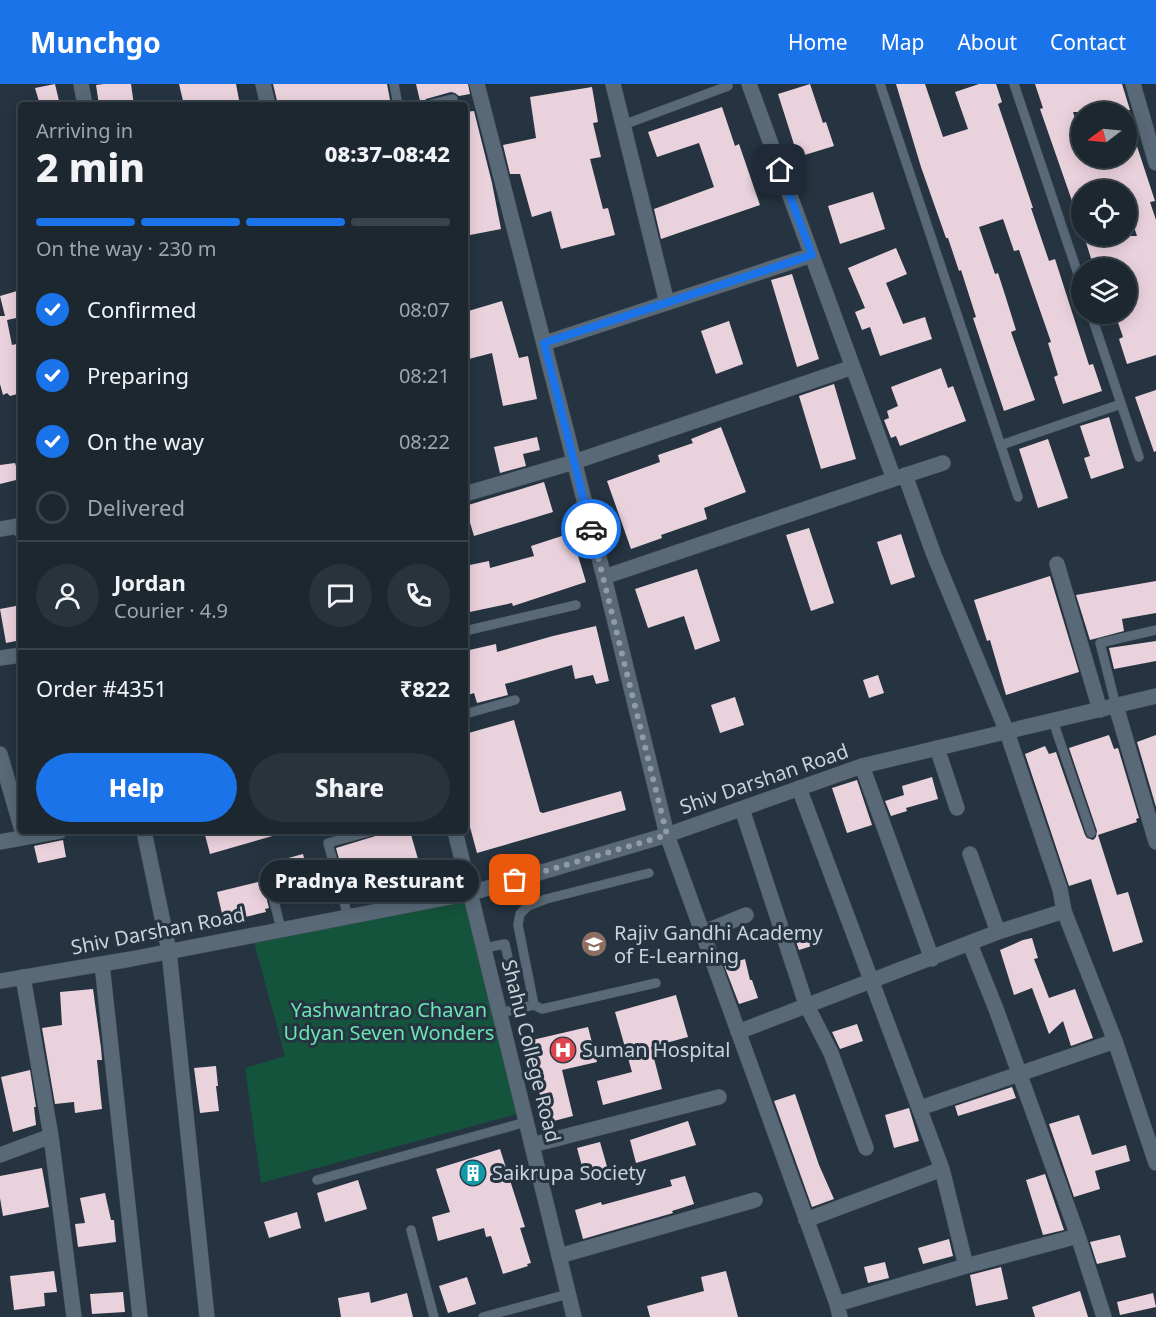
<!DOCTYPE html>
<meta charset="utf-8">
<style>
:root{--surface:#1c2730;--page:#29333c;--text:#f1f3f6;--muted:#a0a5ab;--line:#3a444c;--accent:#1a73e8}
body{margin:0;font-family:"Noto Sans",sans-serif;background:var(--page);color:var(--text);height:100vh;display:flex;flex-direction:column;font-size:22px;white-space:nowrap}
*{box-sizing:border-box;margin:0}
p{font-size:20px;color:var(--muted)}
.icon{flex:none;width:33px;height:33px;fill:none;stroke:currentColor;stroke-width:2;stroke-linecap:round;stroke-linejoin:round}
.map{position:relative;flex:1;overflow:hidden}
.panel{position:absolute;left:18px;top:18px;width:450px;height:732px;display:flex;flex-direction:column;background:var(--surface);border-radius:6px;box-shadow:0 3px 15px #0003,0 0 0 2px var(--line)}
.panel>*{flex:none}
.needle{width:39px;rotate:254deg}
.controls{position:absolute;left:1071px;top:18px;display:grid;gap:12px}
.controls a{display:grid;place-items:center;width:66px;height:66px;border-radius:50%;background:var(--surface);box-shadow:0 3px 15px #0003,0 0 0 2px var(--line);font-size:30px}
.pin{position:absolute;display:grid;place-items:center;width:51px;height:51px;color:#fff;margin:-26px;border-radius:12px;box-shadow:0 3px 9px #0006}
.courier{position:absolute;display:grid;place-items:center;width:60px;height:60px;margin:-30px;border:4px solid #1a73e8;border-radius:50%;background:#fff;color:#222;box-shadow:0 2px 8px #0007}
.bubble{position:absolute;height:42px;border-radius:21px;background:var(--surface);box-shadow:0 3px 15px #0003,0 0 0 2px var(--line);font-size:20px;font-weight:800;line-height:42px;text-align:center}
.summary em{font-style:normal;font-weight:800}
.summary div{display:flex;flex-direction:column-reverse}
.summary{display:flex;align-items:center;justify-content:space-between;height:102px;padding:0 18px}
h1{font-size:39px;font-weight:800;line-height:45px}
.bar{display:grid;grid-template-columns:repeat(4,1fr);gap:9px 6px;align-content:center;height:72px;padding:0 18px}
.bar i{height:8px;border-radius:4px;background:var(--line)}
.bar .on{background:var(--accent)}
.bar p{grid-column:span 4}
.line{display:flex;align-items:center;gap:15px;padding:0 18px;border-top:2px solid var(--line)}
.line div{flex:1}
.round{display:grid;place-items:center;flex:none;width:63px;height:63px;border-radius:32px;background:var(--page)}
ol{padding:0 18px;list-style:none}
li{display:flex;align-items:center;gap:18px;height:66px}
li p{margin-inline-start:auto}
li .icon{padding:6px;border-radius:50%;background:var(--accent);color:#fff;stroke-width:4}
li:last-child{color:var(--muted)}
li i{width:33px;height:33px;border:3px solid var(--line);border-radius:50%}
.action{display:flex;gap:12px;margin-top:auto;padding:12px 18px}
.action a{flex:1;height:69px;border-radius:36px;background:var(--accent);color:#fff;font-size:24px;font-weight:800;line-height:69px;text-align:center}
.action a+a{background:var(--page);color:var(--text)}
header{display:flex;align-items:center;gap:36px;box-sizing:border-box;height:84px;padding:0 30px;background:var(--accent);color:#fff}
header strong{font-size:28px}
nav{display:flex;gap:33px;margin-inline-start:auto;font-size:21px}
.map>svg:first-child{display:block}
.green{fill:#14533c}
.building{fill:#ead2dc}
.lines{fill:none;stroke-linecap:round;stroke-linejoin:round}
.service-casing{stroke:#424f59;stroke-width:10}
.minor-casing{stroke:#424f59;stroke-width:16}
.tertiary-casing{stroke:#424f59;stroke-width:16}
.service{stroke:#596977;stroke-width:9}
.minor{stroke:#596977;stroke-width:15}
.tertiary{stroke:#596977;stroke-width:15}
.done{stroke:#909ba4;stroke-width:6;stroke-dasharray:0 10.8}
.route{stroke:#1a73e8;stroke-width:8}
.labels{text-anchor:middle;stroke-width:6;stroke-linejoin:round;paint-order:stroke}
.street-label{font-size:20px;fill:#c9d3da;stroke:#253440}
.poi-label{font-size:20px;fill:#c9d3da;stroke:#253440;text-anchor:start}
.park-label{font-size:20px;fill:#6ce4b4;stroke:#253440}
</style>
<header>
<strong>Munchgo</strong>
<nav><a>Home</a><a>Map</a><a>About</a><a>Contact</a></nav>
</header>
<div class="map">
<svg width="1156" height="1233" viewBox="0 0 1156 1233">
<rect width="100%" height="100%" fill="#253440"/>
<path class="green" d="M471 809 521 1029 261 1099 245 984 285 972 252 851Z"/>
<path class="building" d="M55 0 60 21H40L35 4Z
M104 0H131L134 21H99L96 1Z
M179 0H236L240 21H184Z
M273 0H387L391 21H278Z
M416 0H468L470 10 459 12 455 9 451 8 426 15 421 21Z
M810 0 823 39 826 38 834 62 798 73 778 10Z
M896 0H925L943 53 968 45 955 8 979 0H996L1002 18 998 20 1033 124H1031L1049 177 1055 175 1089 281 1093 280 1102 307 1063 320 1054 293 1058 291 1048 259 1051 258 1019 166 1014 167 1003 135 979 143 995 190 998 189 1006 214 1016 246 1011 248 1035 316 1004 327 973 234 976 233 961 186 959 187 948 154H946L921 83Z
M1035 0H1122L1130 26 1122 28H1073L1082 55V74H1126V39L1129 38 1155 117 1150 118 1156 136V271L1127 280 1119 255 1123 253 1115 230H1126V184H1094L1084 152H1137L1130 131 1132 130 1126 106H1082V137H1079L1040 25 1043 24Z
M592 3 598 38 593 39 601 73 590 75 603 125 608 124 615 151 561 165 551 127 532 133 520 90H510L503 61 536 54 530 13Z
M722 23 735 62 739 60 760 121 661 155 654 125 714 103 699 59 657 73 648 48Z
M474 27 492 99 501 145 465 152V28Z
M873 108 885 145 840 160 828 122Z
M896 164 907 190 886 199 903 240 925 233 932 255 880 272 870 243 862 246 855 228 865 224 848 184Z
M792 190 819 275 797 283 771 196Z
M17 207 21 218V233L7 236 12 261 21 259V309L10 312 7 309 3 311 0 300V232H5L0 212Z
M502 217 519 274 528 272 537 315 503 322 492 269 465 276V228Z
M729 237 743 280 716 290 701 247Z
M941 284 948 304 953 302 966 337 900 362 896 352 891 354 884 336 889 334 887 327 898 322 891 303Z
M834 300 856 375 821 385 799 312Z
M1156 306V367L1154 368 1135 313Z
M1109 333 1124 384 1091 395 1084 374 1090 372 1080 342Z
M721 343 746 408 704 424 707 435 661 451 662 454 631 465 607 397 660 378 658 371 693 359 691 355Z
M537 353 540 366 523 370 526 382 500 389 494 363Z
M1048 355 1068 414 1038 424 1019 365Z
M15 379 20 395 0 400V381Z
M544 398 553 428 474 452 465 422Z
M809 444 834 519 811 527 786 451Z
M571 449 586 498 513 522 512 519 465 529V482L489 477 490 484 534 472 531 462Z
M901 450 915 493 891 501 877 458Z
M697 485 720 557 695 566 684 532 648 544 635 505Z
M1050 492 1079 588 1006 611 990 556 987 557 974 516Z
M1156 497V529L1122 535 1124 547 1090 556 1076 511Z
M21 521V556L6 559 0 525Z
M596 542 609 597 596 600 593 591 575 595 572 581 505 600 508 611 477 619 474 609 465 612V567L496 560 497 568 553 552Z
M1156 557V577L1114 585 1109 564Z
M878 591 884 609 869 614 863 596Z
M735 613 744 641 720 649 711 621Z
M514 636 540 728 543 729 621 707 626 726 477 769 467 732 465 733V650Z
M1109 651 1114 665 1118 664 1139 734 1136 735 1137 738 1098 751 1117 811 1128 808 1143 858 1113 868 1091 795 1069 802 1025 670 1045 662 1049 670 1056 668 1085 751 1087 754 1093 756 1096 753 1097 747 1069 664Z
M1156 651V723L1137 658Z
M932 693 938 715 906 724 907 727 891 732 885 717 904 711 902 702Z
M857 696 872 741 847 749 832 704Z
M204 747H276V751L210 770Z
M392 747H410L420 782 346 801 336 764Z
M63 756 66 773 38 779 34 762Z
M303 770 314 812 282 820 270 779Z
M262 797 269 824 265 825 266 828 224 838 217 808Z
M816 845 821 859 799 866 794 852Z
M1032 854 1038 874 1034 875 1049 914 1075 905 1093 954 1071 962 1063 937 1049 950 1032 904 1014 911 1000 866 1023 856Z
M745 875 750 896H752L758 914 739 920 724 881Z
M93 905 101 964 102 976H97L102 1025 75 1029 74 1018 55 1020 42 944 62 941 60 908Z
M676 911 688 953 651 963 662 1005 603 1021 597 997 632 988 615 928Z
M857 940 863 957 840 965 832 948Z
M588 943 597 978 562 986 573 1032 546 1039 528 957Z
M216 982 218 1002H216L219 1027 200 1029 194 984Z
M30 986 36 1023H34L36 1041 13 1048 1 993Z
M1012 1003 1016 1014 958 1032 955 1022Z
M795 1010 819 1081 834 1115 812 1123 774 1017Z
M909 1024 919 1057 894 1064 885 1031Z
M1079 1031 1092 1071 1126 1061 1130 1077 1095 1087 1100 1105 1074 1113 1049 1040Z
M688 1037 696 1061 636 1079 630 1056Z
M600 1058 608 1086 585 1093 577 1064Z
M500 1065 525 1143 520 1144 531 1179 527 1180 528 1182 503 1190 491 1152 486 1153 484 1144 438 1157 432 1133 450 1128 436 1085Z
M42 1084 49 1123 3 1132 0 1114V1092Z
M1045 1090 1064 1146 1043 1151 1026 1096Z
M685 1092 694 1120 672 1127 673 1129 583 1155 575 1126 601 1118 602 1121 672 1102 670 1096Z
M358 1096 367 1125 325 1138 317 1109Z
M105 1109 111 1136H114L116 1158 78 1163 75 1140 85 1139 80 1114Z
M297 1128 301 1144 269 1154 264 1138Z
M1120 1151 1126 1173 1097 1180 1090 1158Z
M949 1155 953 1172 923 1180 918 1164Z
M885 1178 889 1194 868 1199 864 1183Z
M1001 1183 1008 1215 976 1222 970 1191Z
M54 1187 57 1208 44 1209 45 1222 14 1226 10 1192Z
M726 1187 738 1233H650L647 1222 704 1207 701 1193Z
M467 1193 476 1220 448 1229 439 1202Z
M1080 1207 1088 1233H1035L1032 1223Z
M123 1208 125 1228 92 1230 90 1210Z
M369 1208 371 1219 407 1209 413 1233H341L338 1214Z
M1153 1209 1156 1223 1120 1231 1117 1218Z"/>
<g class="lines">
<g class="service-casing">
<path id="service" d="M394 0 398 21
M880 0 1018 413
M1014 0 1082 202
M428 21 453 15
M623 41 728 2
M1091 230 1139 373
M1001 361 1121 320
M465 547 576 521
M1116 622 1100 559 1156 546
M465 630 515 616
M1053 637 1091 749
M269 797 281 845
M348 833 328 759 372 747
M484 864 505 860 519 924
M534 921 518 841 520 830 528 822 546 815 649 789
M500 929 534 921 542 925 656 899
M317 1096 526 1038
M411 1146 434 1233
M483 1233 568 1210"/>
</g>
<g class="minor-casing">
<path id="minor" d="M81 0 85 21
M477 0 604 493 667 751 837 1220 840 1233
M613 0 667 219
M1133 0 1156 79
M545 259 812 171
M905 391 934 471 1007 648 1060 805 1064 827 1115 957 1156 1079
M897 394 943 379
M465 410 574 378 853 283
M0 445 18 442 21 447
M1057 480 1100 626
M604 493 894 395 749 0
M0 574 21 571
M1116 622 1156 758
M937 664 957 724
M0 670 21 743
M862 682 932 875
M799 704 942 1085 966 1182 837 1220
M742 725 806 920 831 969 866 1064
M144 747 169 867 207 1233
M0 758 60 747
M970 770 998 848
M702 849 746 831
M970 860 996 925 1078 1152 1104 1233
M102 880 140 1233
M738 948 998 848 1064 827
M920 1024 1115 957
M51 1052 74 1233
M532 1061 719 1013
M0 1071 51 1052 23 893
M806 1136 942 1085
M559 1172 755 1116
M966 1182 1078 1152"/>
</g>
<g class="tertiary-casing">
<path id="tertiary" d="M263 0 268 21
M455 747 574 1233
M0 897 131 875 471 809 667 751 862 682 1156 612"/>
</g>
<use href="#service" class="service"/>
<use href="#minor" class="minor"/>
<use href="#tertiary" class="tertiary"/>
</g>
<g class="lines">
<path class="done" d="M515 796 667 751 591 445"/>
<path class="route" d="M591 445 544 259 812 171 780 86"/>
</g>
<defs>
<g id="university-disc" transform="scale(1.35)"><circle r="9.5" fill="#8d6e63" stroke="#253440"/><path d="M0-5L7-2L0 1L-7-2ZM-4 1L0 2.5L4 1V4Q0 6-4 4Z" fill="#fff"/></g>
<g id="hospital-disc" transform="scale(1.35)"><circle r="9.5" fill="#e0444e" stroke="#253440"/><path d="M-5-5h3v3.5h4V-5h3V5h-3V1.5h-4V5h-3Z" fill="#fff"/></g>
<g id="building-disc" transform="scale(1.35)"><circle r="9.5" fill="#0f9aa8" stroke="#253440"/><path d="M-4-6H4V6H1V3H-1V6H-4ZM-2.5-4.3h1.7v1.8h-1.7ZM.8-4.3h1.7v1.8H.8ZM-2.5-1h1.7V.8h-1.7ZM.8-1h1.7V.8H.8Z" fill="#fff"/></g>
</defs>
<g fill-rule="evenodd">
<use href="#university-disc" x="594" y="860"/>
<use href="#hospital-disc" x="563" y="966"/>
<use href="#building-disc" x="473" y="1089"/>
</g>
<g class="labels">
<g class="street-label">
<text transform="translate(764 695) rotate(-19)" y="7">Shiv Darshan Road</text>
<text transform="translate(158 847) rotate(-11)" y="7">Shiv Darshan Road</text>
<text transform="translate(531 967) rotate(76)" y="7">Shahu College Road</text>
</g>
<g class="poi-label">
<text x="614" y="856">Rajiv Gandhi Academy<tspan x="614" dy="23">of E-Learning</tspan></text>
<text x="582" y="973">Suman Hospital</text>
<text x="492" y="1096">Saikrupa Society</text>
</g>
<g class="park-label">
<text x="389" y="933">Yashwantrao Chavan<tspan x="389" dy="23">Udyan Seven Wonders</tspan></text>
</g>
</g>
</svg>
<div class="controls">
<a><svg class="needle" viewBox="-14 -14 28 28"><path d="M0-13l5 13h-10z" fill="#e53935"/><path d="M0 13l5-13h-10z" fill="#a0a5ab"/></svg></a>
<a><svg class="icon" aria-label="locate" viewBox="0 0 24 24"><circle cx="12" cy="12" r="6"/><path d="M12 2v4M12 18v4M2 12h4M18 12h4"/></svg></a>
<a><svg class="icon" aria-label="layers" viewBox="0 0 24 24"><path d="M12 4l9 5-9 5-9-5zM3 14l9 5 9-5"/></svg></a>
</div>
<div class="pin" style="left:515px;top:796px;background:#ea580c"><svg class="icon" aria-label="bag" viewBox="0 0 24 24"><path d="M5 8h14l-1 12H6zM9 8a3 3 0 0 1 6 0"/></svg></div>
<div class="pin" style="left:780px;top:86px;background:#1f2937"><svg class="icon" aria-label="home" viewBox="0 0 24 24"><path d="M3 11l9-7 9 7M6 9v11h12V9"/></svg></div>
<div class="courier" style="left:591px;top:445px"><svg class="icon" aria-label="car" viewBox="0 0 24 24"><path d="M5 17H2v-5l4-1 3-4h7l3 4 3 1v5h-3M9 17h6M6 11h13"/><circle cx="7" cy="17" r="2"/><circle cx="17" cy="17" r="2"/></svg></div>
<div class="bubble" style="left:260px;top:776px;width:219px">Pradnya Resturant</div>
<section class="panel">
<div class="summary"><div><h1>2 min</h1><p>Arriving in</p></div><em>08:37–08:42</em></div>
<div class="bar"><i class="on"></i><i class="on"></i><i class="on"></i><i></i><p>On the way · 230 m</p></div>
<ol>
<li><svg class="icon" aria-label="check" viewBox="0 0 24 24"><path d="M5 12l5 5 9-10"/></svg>Confirmed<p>08:07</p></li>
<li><svg class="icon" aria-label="check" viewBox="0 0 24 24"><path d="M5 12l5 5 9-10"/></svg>Preparing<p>08:21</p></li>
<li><svg class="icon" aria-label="check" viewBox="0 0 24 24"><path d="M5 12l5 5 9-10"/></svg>On the way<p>08:22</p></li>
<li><i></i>Delivered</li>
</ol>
<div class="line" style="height:108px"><a class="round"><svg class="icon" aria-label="person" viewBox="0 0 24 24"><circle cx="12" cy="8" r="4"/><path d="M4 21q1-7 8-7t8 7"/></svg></a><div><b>Jordan</b><p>Courier · 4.9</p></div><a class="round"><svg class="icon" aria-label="chat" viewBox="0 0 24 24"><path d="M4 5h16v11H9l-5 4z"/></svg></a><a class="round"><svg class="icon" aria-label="phone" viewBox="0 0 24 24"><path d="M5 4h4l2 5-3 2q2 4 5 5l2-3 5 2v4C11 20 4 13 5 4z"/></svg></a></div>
<div class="line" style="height:78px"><div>Order #4351</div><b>₹822</b></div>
<div class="action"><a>Help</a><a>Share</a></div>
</section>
</div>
